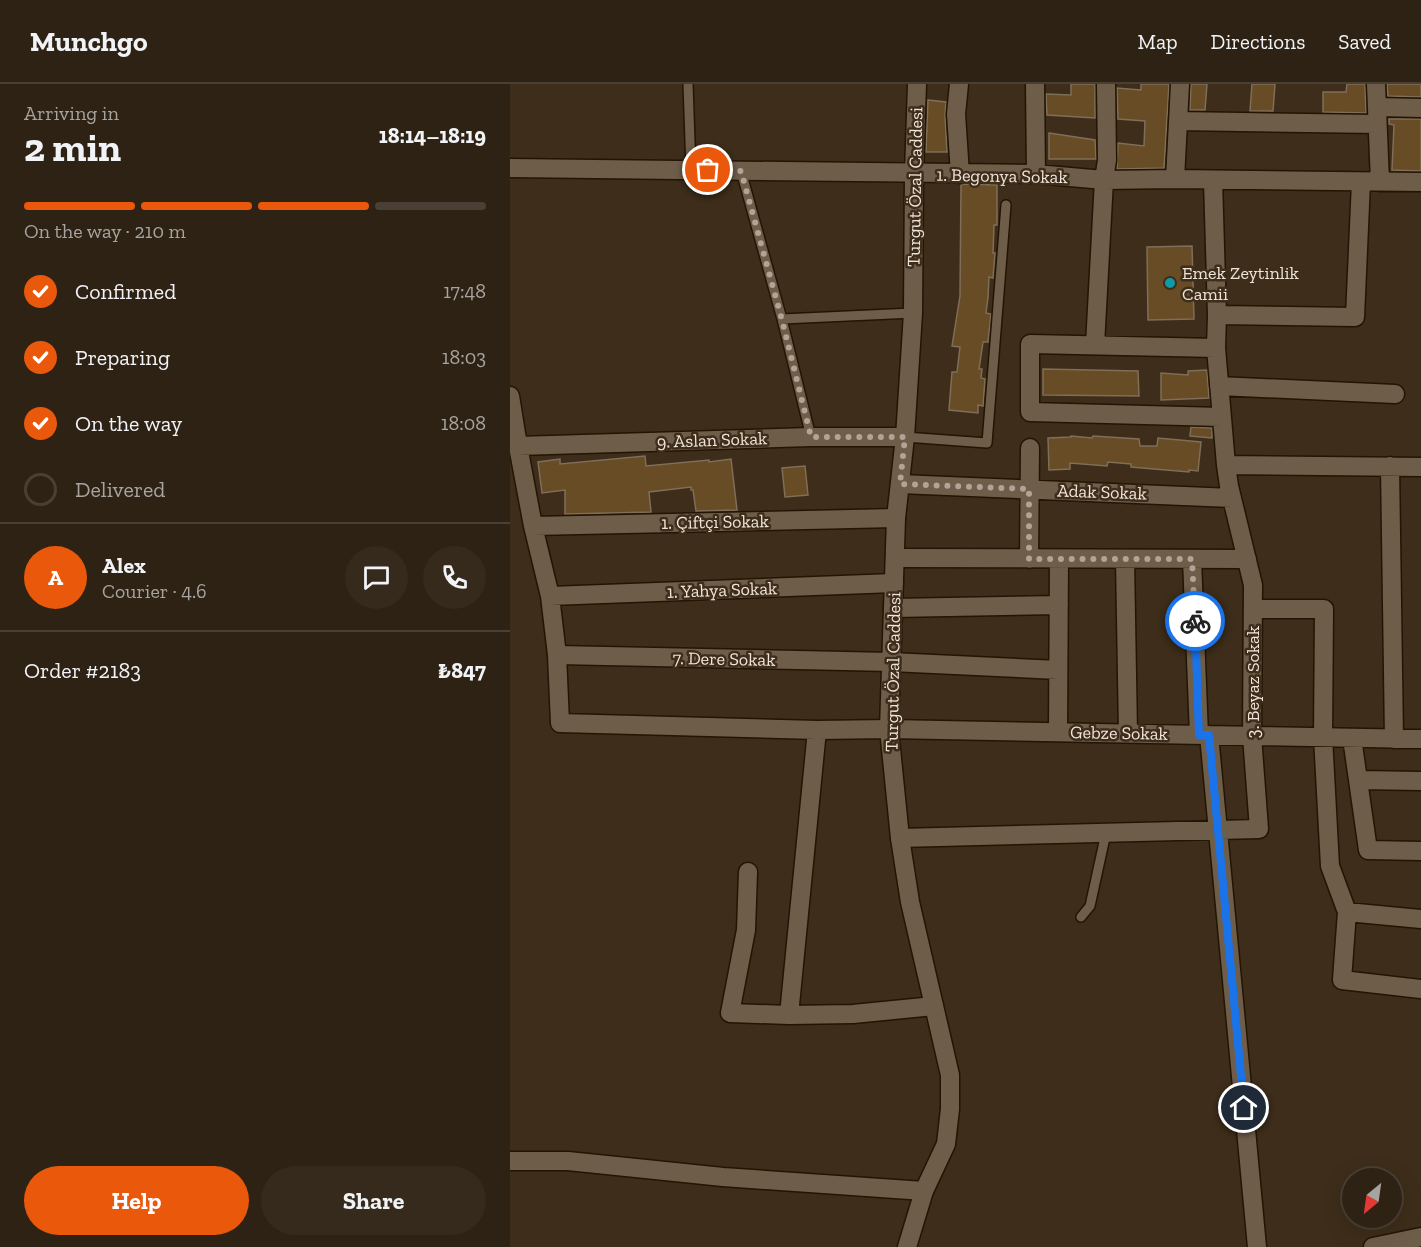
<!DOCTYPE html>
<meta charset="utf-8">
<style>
:root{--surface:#2e2214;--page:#362a1d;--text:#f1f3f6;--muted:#a7a4a0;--line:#493f34;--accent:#ea580c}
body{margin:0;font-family:"Zilla Slab",serif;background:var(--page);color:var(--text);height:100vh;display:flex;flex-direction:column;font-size:22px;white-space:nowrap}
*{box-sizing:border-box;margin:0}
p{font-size:20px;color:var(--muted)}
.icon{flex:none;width:33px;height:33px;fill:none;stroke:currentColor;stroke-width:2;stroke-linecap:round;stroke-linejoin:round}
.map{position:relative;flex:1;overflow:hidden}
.details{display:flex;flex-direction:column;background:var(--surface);width:510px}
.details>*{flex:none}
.needle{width:39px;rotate:209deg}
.buttons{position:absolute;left:832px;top:1084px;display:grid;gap:12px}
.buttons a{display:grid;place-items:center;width:60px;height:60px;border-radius:50%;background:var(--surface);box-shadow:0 6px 24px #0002,0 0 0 2px var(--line);font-size:30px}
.pin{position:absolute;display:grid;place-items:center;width:51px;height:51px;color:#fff;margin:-26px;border:3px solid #fff;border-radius:50%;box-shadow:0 2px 6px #0007}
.courier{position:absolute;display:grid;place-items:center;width:60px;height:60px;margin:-30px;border:4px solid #1a73e8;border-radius:50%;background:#fff;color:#222;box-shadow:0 2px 8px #0007}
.summary em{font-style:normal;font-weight:800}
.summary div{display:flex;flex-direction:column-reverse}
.summary{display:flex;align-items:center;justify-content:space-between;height:102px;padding:0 24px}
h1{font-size:39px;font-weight:800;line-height:45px}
.bar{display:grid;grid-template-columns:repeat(4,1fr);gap:9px 6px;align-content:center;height:72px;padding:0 24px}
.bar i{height:8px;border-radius:4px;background:var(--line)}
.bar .on{background:var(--accent)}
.bar p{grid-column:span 4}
.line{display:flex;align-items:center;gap:15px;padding:0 24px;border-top:2px solid var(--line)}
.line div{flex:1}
.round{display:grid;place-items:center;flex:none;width:63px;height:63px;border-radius:32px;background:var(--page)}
ol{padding:0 24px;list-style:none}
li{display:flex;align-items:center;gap:18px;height:66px}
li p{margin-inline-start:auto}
li .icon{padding:6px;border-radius:50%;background:var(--accent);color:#fff;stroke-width:4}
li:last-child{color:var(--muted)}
li i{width:33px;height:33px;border:3px solid var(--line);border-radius:50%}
.action{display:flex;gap:12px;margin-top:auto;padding:12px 24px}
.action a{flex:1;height:69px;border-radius:36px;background:var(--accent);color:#fff;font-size:24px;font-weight:800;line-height:69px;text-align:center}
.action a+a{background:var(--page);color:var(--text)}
header{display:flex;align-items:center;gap:36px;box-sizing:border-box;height:84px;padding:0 30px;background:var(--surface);border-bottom:2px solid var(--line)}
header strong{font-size:28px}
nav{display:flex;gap:33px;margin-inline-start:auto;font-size:21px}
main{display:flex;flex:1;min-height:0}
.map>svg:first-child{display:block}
.building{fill:#674c25;stroke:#7f6e58;stroke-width:1.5}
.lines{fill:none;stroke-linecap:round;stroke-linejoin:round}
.lane-casing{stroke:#231504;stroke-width:12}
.street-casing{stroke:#231504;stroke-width:21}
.secondary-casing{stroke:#231504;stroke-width:21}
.lane{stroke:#6e5d49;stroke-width:9}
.street{stroke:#6e5d49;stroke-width:18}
.secondary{stroke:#6e5d49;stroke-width:18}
.done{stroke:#b1a496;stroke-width:6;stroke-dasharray:0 10.8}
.route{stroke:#1a73e8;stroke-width:8}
.culture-dot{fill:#0f9aa8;stroke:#3d2d1a;stroke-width:2}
.labels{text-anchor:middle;stroke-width:5;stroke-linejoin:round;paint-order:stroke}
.street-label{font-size:18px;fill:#efe4d9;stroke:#3d2d1a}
.poi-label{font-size:18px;fill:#efe4d9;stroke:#3d2d1a;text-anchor:start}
</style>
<header>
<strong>Munchgo</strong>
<nav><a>Map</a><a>Directions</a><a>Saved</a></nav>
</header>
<main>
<section class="details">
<div class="summary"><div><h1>2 min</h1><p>Arriving in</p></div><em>18:14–18:19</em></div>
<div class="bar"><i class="on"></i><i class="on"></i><i class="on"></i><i></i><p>On the way · 210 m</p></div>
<ol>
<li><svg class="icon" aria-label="check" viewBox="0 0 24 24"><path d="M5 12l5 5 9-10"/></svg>Confirmed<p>17:48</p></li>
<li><svg class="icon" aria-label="check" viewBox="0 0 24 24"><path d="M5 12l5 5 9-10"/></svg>Preparing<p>18:03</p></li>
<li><svg class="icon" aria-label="check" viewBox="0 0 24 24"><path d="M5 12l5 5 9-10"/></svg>On the way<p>18:08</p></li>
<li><i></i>Delivered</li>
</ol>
<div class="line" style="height:108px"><b class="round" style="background:var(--accent);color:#fff">A</b><div><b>Alex</b><p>Courier · 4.6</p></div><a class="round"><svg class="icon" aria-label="chat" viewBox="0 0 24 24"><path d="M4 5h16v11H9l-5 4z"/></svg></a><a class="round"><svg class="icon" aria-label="phone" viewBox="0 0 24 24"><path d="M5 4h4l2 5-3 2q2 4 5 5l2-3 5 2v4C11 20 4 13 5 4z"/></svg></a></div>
<div class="line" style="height:78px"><div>Order #2183</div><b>₺847</b></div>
<div class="action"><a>Help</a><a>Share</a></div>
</section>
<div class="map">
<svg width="911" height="1163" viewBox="0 0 911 1163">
<rect width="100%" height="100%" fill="#3d2d1a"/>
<path class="building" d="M561 0H585V34L537 31 536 10 561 11Z
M631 0H659L654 84 607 85 608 59 634 62 635 37 608 35 607 4 631 6Z
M681 0H697L695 26H680Z
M742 0H765L763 27H740Z
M837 0H855L856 29 813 28V8H836Z
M877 0H911V13L878 12Z
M418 16 436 18 435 31 437 68H416Z
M879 35H911V87L882 86 884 41 879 40Z
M539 49 585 56 586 75H539Z
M453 100 487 101V141H484L483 169H485L483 194 479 193 478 214 476 229 481 230 478 258H473L469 285H472L471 294 475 295 473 322 468 321V329L439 326 442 288H447L450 263 442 262 450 212 451 101Z
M682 162 684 235 638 236 637 163Z
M533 285 628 287 629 312 533 311Z
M697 286 699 314 651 316V289L678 291V287Z
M681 343 702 344V354L680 352Z
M561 352 582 354 583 352 629 355 630 362H647L648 354 691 358 688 387 679 386V388L621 383V380L598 378 597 382 560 379V385L539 386 538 354 561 353Z
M135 372 136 382 199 376V378L221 375 227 426 186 427 183 406H181V403L139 408 141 428 55 430V406L32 409 28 378 50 375V380Z
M295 382 298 411 275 413 272 384Z"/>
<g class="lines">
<g class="lane-casing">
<path id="lane" d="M178 0 181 86
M231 87 272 235 301 353
M272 235 403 229
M395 353 477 359 496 121
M571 833 580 822 596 749"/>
</g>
<g class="street-casing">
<path id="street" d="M449 0 446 30 450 90
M525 0 526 90
M866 0 870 98
M867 23 911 24
M668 37 867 40
M0 84 526 90 594 96 665 95 911 98
M665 95 670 0
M707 231 845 233 851 98
M585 261 594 96 597 76 596 0
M706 264 520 260V328L711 333
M709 302 885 310
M0 312 8 362 23 442 40 512 47 571 50 639 307 646 379 645 911 655
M8 362 301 353H395
M716 381 911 383
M880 382 884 655
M390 400 722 414
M23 442 386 434
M385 474 737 475
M519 475 520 364
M615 475 618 650
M682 475 689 651
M40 512 384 499
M383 524 549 521
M743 525H814L813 653 820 782 837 828 832 896 911 905
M47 571 381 578 548 586
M548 648 549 475
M699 651 747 1163
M842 654 858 766 911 767
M848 696 911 697
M390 754 749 745 742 652 743 501 719 402 716 381 706 264 707 231 703 96
M238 788 236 846 220 929 279 931 343 930 424 922
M837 828 911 835
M279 931 307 646
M0 1077H58L213 1093 414 1107
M863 1163 911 1153"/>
</g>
<g class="secondary-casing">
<path id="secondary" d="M397 1163 414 1107 436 1060 440 1025V991L400 818 390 754 379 645 386 434 395 353 403 229 404 90 407 0"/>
</g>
<use href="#lane" class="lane"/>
<use href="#street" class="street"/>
<use href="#secondary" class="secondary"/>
</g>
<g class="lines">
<path class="done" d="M198 86 231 87 272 236 301 353H395L390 400 519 405V475H682L685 537"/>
<path class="route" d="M685 537 689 651H699L734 1024"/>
</g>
<circle class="culture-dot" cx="660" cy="199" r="6"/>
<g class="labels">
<g class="street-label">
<text transform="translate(492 92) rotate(1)" y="6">1. Begonya Sokak</text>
<text transform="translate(405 103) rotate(-89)" y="6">Turgut Özal Caddesi</text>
<text transform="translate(202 356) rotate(-2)" y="6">9. Aslan Sokak</text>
<text transform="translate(592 408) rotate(2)" y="6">Adak Sokak</text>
<text transform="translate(205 438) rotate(-1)" y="6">1. Çiftçi Sokak</text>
<text transform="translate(212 506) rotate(-2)" y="6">1. Yahya Sokak</text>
<text transform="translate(214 575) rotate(1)" y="6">7. Dere Sokak</text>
<text transform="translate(383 588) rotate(-89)" y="6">Turgut Özal Caddesi</text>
<text transform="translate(743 598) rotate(-90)" y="6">3. Beyaz Sokak</text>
<text transform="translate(609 649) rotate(1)" y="6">Gebze Sokak</text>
</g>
<g class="poi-label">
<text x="672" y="195">Emek Zeytinlik<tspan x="672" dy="21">Camii</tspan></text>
</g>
</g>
</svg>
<div class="buttons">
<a><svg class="needle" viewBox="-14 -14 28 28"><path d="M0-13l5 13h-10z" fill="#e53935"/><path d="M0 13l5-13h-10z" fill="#a7a4a0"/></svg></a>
</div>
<div class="pin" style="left:198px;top:86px;background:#ea580c"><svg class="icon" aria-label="bag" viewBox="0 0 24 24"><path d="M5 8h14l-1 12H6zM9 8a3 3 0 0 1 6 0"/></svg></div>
<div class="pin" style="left:734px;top:1024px;background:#1f2937"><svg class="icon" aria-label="home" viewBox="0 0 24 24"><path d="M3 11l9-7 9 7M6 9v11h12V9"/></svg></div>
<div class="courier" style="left:685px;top:537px"><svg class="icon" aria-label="bike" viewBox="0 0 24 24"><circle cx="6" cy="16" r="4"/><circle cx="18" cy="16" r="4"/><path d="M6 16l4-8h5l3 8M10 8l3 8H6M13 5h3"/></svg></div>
</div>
</main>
